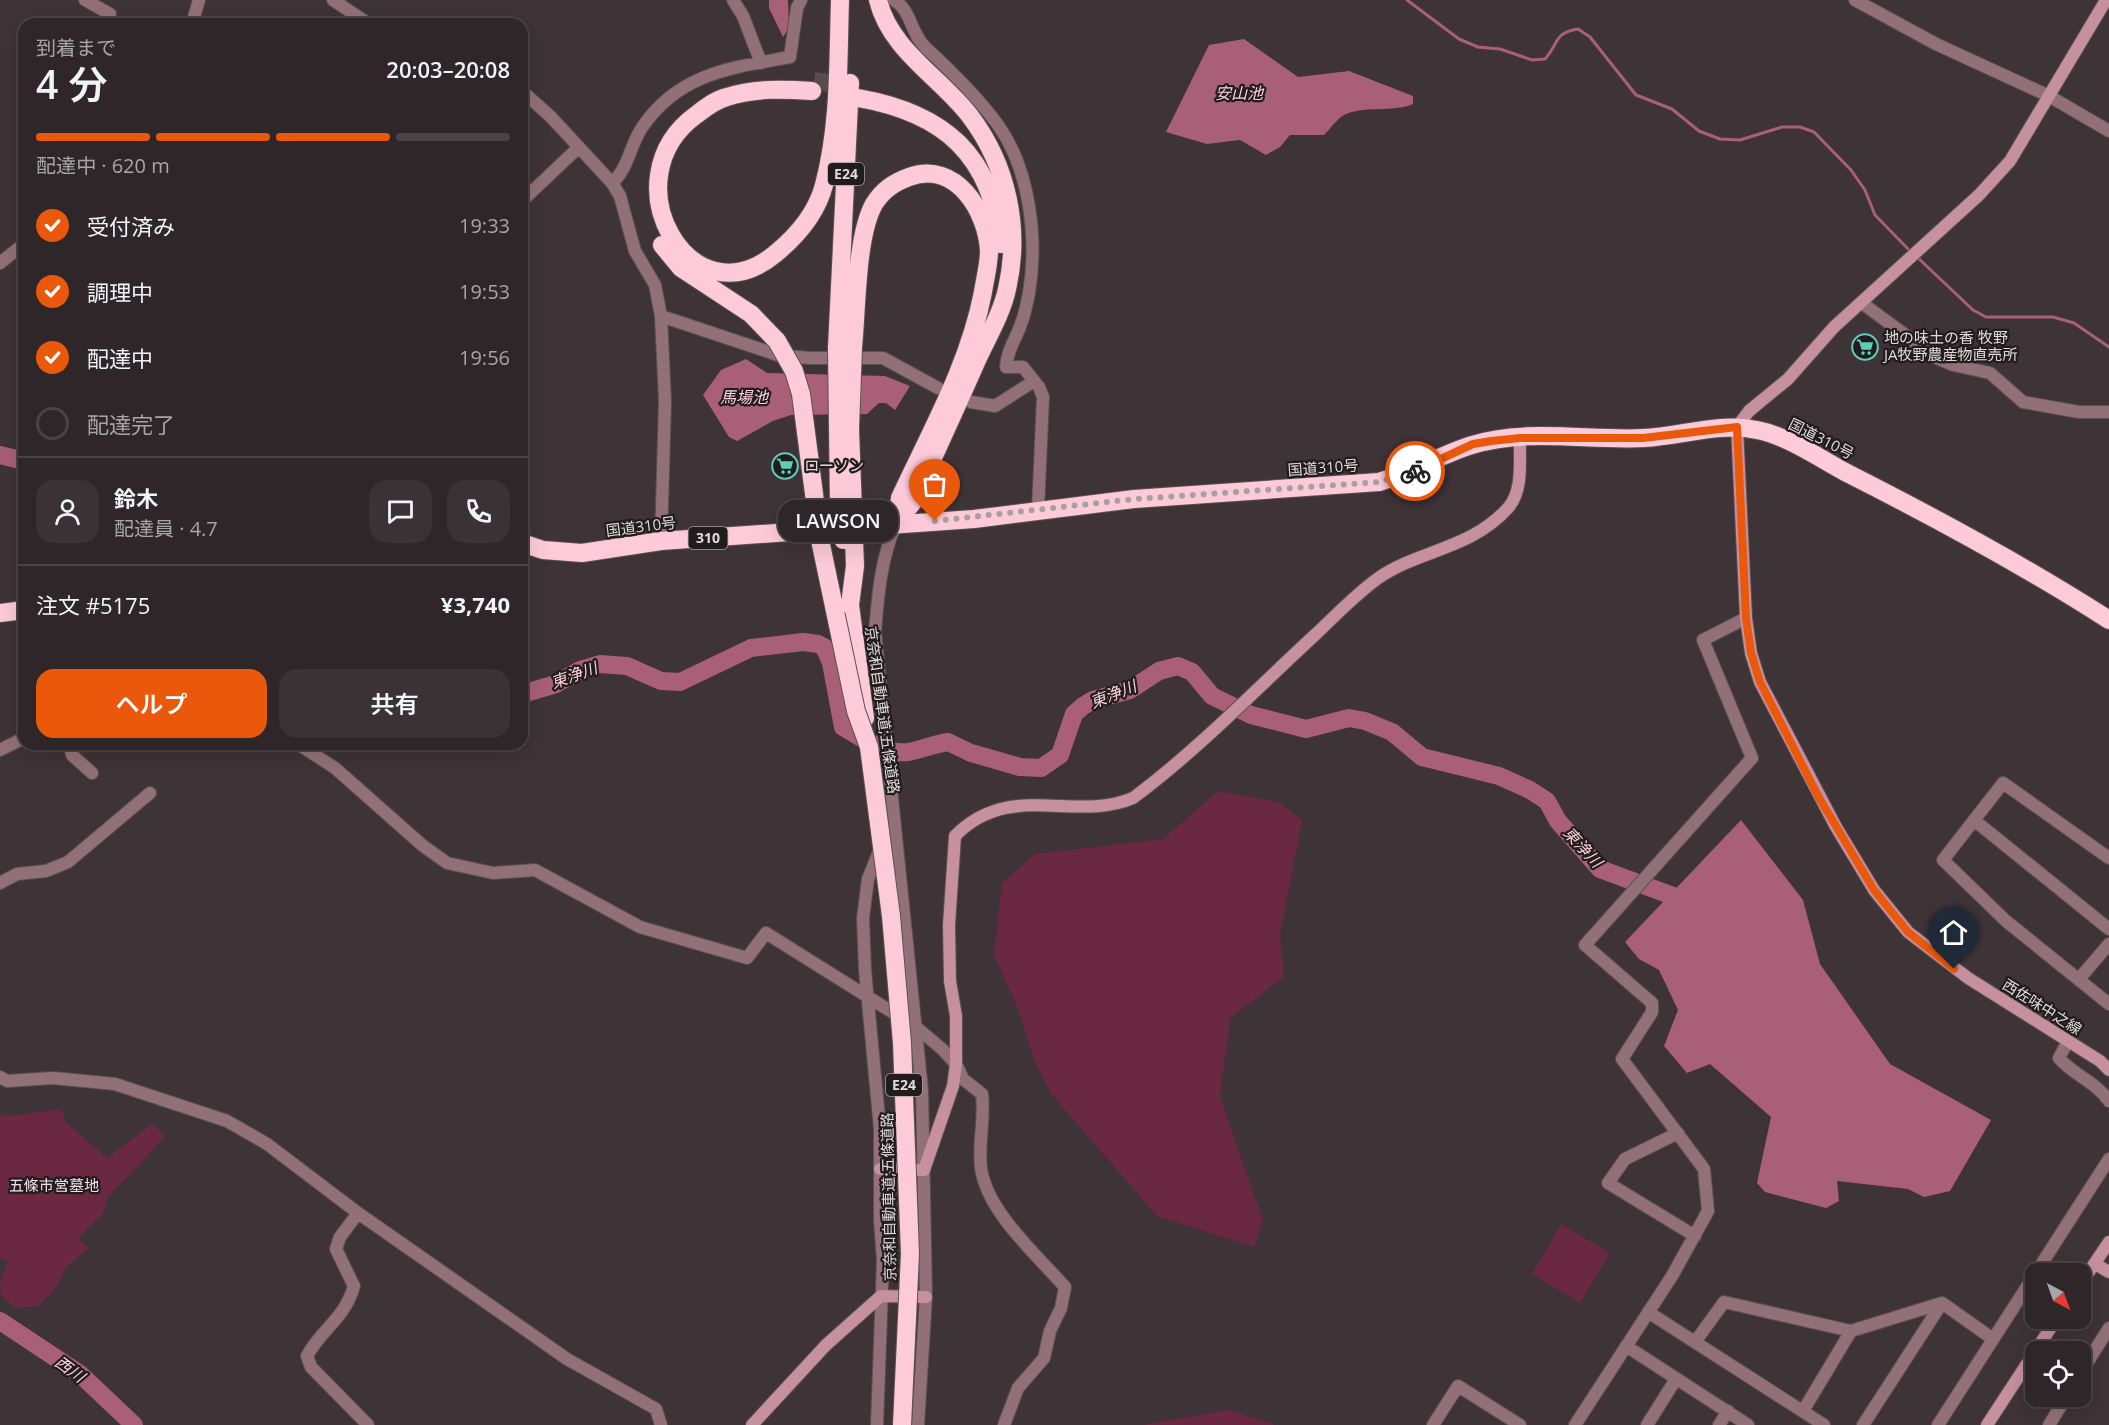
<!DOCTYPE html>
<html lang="ja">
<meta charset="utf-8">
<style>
:root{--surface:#2e2628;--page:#3a3234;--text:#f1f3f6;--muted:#a7a5a8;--line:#494345;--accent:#ea580c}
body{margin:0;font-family:"Open Sans","Noto Sans JP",sans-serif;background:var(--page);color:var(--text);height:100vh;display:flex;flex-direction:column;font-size:22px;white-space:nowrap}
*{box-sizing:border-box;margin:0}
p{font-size:20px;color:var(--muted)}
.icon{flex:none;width:33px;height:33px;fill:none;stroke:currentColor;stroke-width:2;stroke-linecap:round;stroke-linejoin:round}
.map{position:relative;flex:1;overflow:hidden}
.sheet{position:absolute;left:18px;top:18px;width:510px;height:732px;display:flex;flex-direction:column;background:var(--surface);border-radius:18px;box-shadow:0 6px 24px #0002,0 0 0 2px var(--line)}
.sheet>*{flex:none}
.needle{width:39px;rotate:139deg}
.fabs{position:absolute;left:2025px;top:1263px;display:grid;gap:12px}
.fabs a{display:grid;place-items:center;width:66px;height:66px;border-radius:12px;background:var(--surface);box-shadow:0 6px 24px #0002,0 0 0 2px var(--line);font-size:30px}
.pin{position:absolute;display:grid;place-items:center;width:51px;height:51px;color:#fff;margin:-62px -26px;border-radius:50% 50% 50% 0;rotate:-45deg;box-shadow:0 0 6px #0007}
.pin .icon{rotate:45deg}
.courier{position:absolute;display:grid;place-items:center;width:60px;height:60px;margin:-30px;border:4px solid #ea580c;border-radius:50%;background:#fff;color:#222;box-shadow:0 2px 8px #0007}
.bubble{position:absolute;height:42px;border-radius:18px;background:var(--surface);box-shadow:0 6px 24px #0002,0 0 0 2px var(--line);font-size:20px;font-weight:600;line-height:42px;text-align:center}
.summary em{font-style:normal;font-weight:600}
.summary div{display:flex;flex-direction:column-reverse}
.summary{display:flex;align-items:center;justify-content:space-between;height:102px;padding:0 18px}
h1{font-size:39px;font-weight:600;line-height:45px}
.bar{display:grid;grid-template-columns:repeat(4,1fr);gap:9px 6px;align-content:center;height:72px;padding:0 18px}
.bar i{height:8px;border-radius:4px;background:var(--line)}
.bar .on{background:var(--accent)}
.bar p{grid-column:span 4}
.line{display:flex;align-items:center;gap:15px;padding:0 18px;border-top:2px solid var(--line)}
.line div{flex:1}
.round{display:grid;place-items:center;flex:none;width:63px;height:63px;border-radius:18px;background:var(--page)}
ol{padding:0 18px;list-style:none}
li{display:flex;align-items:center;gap:18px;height:66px}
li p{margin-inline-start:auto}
li .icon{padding:6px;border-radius:50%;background:var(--accent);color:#fff;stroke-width:4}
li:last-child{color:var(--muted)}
li i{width:33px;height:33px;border:3px solid var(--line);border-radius:50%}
.button{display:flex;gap:12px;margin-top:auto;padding:12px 18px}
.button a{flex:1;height:69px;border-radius:18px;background:var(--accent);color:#fff;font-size:24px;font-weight:600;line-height:69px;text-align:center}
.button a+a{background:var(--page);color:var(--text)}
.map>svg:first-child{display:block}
.green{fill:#6a2841}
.water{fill:#a95f78}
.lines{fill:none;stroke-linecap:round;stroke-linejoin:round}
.stream{stroke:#a95f78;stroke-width:3}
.river{stroke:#a95f78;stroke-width:18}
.highway-tunnel{stroke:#564c4f;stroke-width:18;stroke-dasharray:18 9;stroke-linecap:butt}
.street-casing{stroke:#5b5154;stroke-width:14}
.secondary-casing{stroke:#5b5154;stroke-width:14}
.highway-casing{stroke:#5b5154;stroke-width:20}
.street{stroke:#92707a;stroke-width:12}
.secondary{stroke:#c690a0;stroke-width:12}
.highway{stroke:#fdcad9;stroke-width:18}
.highway-bridge-casing{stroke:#5b5154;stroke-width:20;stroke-linecap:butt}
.highway-bridge{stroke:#fdcad9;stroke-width:18}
.done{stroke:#a89fa1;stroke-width:6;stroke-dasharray:0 10.8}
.route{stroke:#ea580c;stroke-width:8}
.labels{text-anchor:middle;stroke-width:4.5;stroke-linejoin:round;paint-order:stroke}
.shield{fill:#211c1d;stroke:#a7a0a2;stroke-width:1.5}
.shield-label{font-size:14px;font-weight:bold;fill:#e1d9db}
.poi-label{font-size:15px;fill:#e1d9db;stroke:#211c1d;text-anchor:start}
.street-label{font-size:15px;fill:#e1d9db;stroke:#211c1d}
.park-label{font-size:15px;fill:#f4dee4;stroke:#211c1d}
.water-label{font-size:16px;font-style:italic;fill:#fcd0dd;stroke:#211c1d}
</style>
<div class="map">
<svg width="2109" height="1425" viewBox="0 0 2109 1425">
<rect width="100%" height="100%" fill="#3e3336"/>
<path class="green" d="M1218 791 1279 802 1302 821 1280 936 1284 977 1230 1018 1220 1097 1263 1220 1254 1247 1157 1216 1052 1095 1034 1060 1020 1014 994 954 1002 883 1035 854 1163 839Z
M61 1109 66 1122 107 1158 152 1124 166 1136 108 1197 103 1214 78 1238 88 1248 65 1269 57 1286 39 1306 16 1308 1 1296 0 1281 8 1261 0 1258V1114L7 1116Z
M1561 1224 1610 1253 1580 1303 1532 1274Z
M1229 1410 1275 1425H1145L1146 1424Z"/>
<path class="water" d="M769 0H788L789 28 783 37 769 8Z
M1244 39 1298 77 1349 71 1413 96V104C1392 113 1365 105 1344 115 1337 119 1330 129 1324 135H1290L1280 147 1266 155 1240 140 1207 144 1166 132 1209 45Z
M746 359 767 373 885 376 910 386 895 410 886 403H879L867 414 791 415 773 421 737 441 729 437 703 395 721 370Z
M1741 820 1803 900 1820 964 1890 1064 1991 1120 1950 1191 1924 1197 1908 1189 1837 1181 1839 1201 1826 1208 1765 1192 1757 1183 1771 1117 1710 1064 1687 1073 1664 1046 1678 1010 1659 970 1639 959 1625 942Z"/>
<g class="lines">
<path class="stream" d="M1407 0 1459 39 1478 47 1500 49 1532 60 1545 59C1559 44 1553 33 1578 29L1590 37 1636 95 1672 109 1699 131 1720 139 1740 140 1782 127H1800L1814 132 1851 170 1865 190 1875 215 1912 253
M1917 257 1973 310 1986 317H2053L2074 323 2109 347"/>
<path class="river" d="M0 455 24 461
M522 694 556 684 580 670 600 664 627 666 661 681 680 682 751 648 803 642 818 644 824 647 831 663 843 727C862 738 885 755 908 752 921 750 934 744 948 742L971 753 1020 767 1041 768 1060 755 1074 714 1083 706 1093 700 1130 690 1159 671 1178 666 1192 672 1212 696 1251 715 1306 729 1349 718 1365 721 1392 732 1422 757 1499 776 1530 790 1547 801 1558 821 1600 869 1692 903
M0 1321 80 1374 134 1425"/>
<path class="highway-tunnel" d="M814 81 860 87"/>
<g class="street-casing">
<path id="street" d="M85 0 110 14
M333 0 369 24
M733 0 743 16 761 63
M894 0C912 11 910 33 926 48 951 71 977 96 998 125 1030 170 1038 239 1029 293 1027 303 1025 314 1021 324 1016 339 1007 350 1006 367H1023L1039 387 1043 397 1038 510
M1855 0 1936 44 2049 96 2109 131
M192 24 199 0
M522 91 551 117 612 183
M522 201 579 147
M0 263 24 244
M1862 303 1935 357 1953 365 1990 373 2023 402 2079 412H2109
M661 316 778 355 809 358H883L938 388
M971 402 995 406 1034 381
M896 524C881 558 878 595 875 632L922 1090 926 1297 918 1425
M661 541 665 401 661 316 655 285 635 251 620 196 612 183C629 168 630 144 643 126 680 73 731 68 790 57L797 8 801 0
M70 744 72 755 92 773
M298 744 335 768 422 845 447 863 493 873 535 870 640 927 747 958 766 933 916 1027 942 1049 956 1064 963 1079 982 1094C985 1119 978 1144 981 1168 987 1212 1037 1255 1065 1287L1061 1308 1050 1331 1044 1358 1018 1388 1004 1425
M0 750 24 738
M1974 820 2109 929
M2109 858 2003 783 1943 860 2006 921 2109 1004
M0 883 17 874 46 871 68 862 150 793
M2079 979 2109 944
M2068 1041 2059 1058C2073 1075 2096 1082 2109 1101
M0 1077 7 1081 53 1078 115 1084 227 1121 267 1144 358 1213 567 1359 656 1409 661 1425
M1678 1133 1625 1159 1608 1183 1695 1236
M358 1213 340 1237 336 1249 354 1286C344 1320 322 1328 307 1356L311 1367 368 1425
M1942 1303 1993 1339
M1648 1312 1824 1425
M1695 1342 1724 1302 1851 1331 1942 1303
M1626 1346 1748 1425
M2080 1374 2109 1328
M1803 1411 1851 1331
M877 1425 883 1261 880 1220V1129L865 970 863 918 868 879 881 847
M1433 1425 1458 1386 1520 1425
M1575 1425 1672 1276 1708 1211 1704 1169 1622 1059 1652 1012V1003L1585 945 1752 758 1703 640 1746 618
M1647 1425 1676 1379
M1719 1425 1728 1411
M1863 1425 1942 1303
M1938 1425 2109 1159
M2049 1425 2067 1396"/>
</g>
<g class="secondary-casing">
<path id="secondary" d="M2106 0 2010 161 1979 195 1834 327 1788 379 1749 411 1737 427 1746 618 1751 653 1760 682 1836 827 1874 890 1908 932 1968 978 2100 1061 2109 1070
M880 1169 924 1170 953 1086 956 1064V1016L950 981 949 925 955 836C1010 780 1074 823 1133 798 1199 749 1256 689 1316 634 1336 615 1355 595 1377 579 1417 550 1470 550 1508 508 1524 490 1519 460 1520 438
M2095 1264 2109 1272
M2080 1285 2109 1242
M752 1425 826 1345 881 1296 926 1297
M1987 1425 2057 1318"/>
</g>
<g class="highway-casing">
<path id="highway" d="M878 0C890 50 940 77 970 116 1007 165 1021 228 1007 289 1002 313 987 338 977 360 956 408 934 455 913 502L897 522
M812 91C784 89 755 88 727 97 715 100 705 108 696 115 608 179 690 324 775 254 797 236 817 212 824 185 840 125 838 61 840 0
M858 98C944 113 992 155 1001 244
M662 245 681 268 751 314 777 341
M853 347C857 309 856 236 874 204 883 190 893 183 909 177 956 160 987 211 989 251 989 264 985 279 983 292 969 365 931 431 900 498L896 524
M837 348 850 83
M522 543 543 550 582 553 661 541 974 519 1134 499 1379 482C1413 472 1440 455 1472 445 1526 428 1589 441 1644 438 1682 436 1720 422 1757 430 1788 436 1819 458 1847 473 1936 518 2025 566 2109 620
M850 605 865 718
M0 613 24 610"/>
</g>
<use href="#street" class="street"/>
<use href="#secondary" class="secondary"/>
<use href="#highway" class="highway"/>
<g class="highway-bridge-casing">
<path id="highway-bridge" d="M777 341 794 371 801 394 820 540 856 711 869 747 891 916 902 1043 910 1254 902 1425
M837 348 839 505 843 540
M850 605 855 566 850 429 853 347"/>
</g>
<use href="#highway-bridge" class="highway-bridge"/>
</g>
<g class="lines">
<path class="done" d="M935 521 1134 499 1379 482 1415 471"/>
<path class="route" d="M1415 471 1473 444 1491 441 1520 438H1643L1737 427 1746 618 1751 653 1760 682 1818 796 1874 890 1908 932 1954 969"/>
</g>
<defs>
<g id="supermarket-ring" transform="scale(1.35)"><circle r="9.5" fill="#211c1d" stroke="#5dceb9" stroke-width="1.5"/><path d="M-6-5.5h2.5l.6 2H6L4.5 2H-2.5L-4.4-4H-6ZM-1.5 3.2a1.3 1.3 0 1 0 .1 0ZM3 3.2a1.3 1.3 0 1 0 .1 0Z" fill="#5dceb9"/></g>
</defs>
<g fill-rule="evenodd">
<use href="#supermarket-ring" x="1865" y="347"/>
<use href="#supermarket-ring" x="785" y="466"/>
</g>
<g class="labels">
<g class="shield">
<rect x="828" y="163" width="36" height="22" rx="4.5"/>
<rect x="688.5" y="527" width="39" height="22" rx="4.5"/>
<rect x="886" y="1074" width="36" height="22" rx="4.5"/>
</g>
<g class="shield-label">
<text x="846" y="179">E24</text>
<text x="708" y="543">310</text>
<text x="904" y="1090">E24</text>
</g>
<g class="poi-label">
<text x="1884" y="343">地の味土の香 牧野<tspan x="1884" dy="17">JA牧野農産物直売所</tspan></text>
<text x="804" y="471">ローソン</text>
</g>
<g class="street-label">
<text transform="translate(1821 439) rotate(27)" y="5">国道310号</text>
<text transform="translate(1323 468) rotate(-4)" y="5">国道310号</text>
<text transform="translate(641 527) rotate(-7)" y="5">国道310号</text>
<text transform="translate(882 710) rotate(82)" y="5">京奈和自動車道;五條道路</text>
<text transform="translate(2042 1007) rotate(32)" y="5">西佐味中之線</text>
<text transform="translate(889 1197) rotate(-91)" y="5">京奈和自動車道;五條道路</text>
</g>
<g class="park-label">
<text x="54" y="1191">五條市営墓地</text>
</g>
<g class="water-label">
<text x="1239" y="99">安山池</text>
<text x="744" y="403">馬場池</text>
<text transform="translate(574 675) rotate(-20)" y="6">東浄川</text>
<text transform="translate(1113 694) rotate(-22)" y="6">東浄川</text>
<text transform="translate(1583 847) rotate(47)" y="6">東浄川</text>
<text transform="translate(70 1369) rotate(36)" y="6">西川</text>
</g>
</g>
</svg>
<div class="fabs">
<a><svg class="needle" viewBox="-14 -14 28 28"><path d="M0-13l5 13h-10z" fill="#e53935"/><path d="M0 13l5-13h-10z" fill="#a7a5a8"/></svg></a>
<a><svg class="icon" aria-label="locate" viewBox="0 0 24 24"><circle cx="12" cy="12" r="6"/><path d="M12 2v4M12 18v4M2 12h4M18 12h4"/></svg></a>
</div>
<div class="pin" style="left:935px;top:521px;background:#ea580c"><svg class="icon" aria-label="bag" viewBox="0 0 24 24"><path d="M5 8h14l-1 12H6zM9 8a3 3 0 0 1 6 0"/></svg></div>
<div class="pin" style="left:1954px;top:969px;background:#1f2937"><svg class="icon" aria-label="home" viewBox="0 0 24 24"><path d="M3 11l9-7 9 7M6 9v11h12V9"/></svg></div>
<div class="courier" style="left:1415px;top:471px"><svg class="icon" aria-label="bike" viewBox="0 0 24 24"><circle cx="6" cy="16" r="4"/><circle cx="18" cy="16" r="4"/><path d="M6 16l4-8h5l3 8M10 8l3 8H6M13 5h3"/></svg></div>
<div class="bubble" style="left:778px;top:500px;width:120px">LAWSON</div>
<section class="sheet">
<div class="summary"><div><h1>4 分</h1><p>到着まで</p></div><em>20:03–20:08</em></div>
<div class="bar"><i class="on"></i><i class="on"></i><i class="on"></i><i></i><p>配達中 · 620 m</p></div>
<ol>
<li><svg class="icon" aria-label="check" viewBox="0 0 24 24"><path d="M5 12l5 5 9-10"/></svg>受付済み<p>19:33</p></li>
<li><svg class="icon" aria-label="check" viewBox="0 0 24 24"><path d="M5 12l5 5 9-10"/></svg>調理中<p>19:53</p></li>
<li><svg class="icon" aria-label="check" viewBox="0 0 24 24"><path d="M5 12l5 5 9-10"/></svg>配達中<p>19:56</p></li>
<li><i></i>配達完了</li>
</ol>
<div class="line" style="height:108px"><a class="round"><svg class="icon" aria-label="person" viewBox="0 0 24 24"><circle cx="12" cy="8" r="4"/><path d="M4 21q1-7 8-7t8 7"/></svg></a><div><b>鈴木</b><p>配達員 · 4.7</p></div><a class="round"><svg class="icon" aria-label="chat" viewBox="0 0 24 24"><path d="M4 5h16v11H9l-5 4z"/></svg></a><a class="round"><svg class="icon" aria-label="phone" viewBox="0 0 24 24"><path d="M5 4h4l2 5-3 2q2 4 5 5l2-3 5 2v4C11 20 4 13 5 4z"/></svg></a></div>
<div class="line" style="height:78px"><div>注文 #5175</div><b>¥3,740</b></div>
<div class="button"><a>ヘルプ</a><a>共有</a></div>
</section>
</div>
